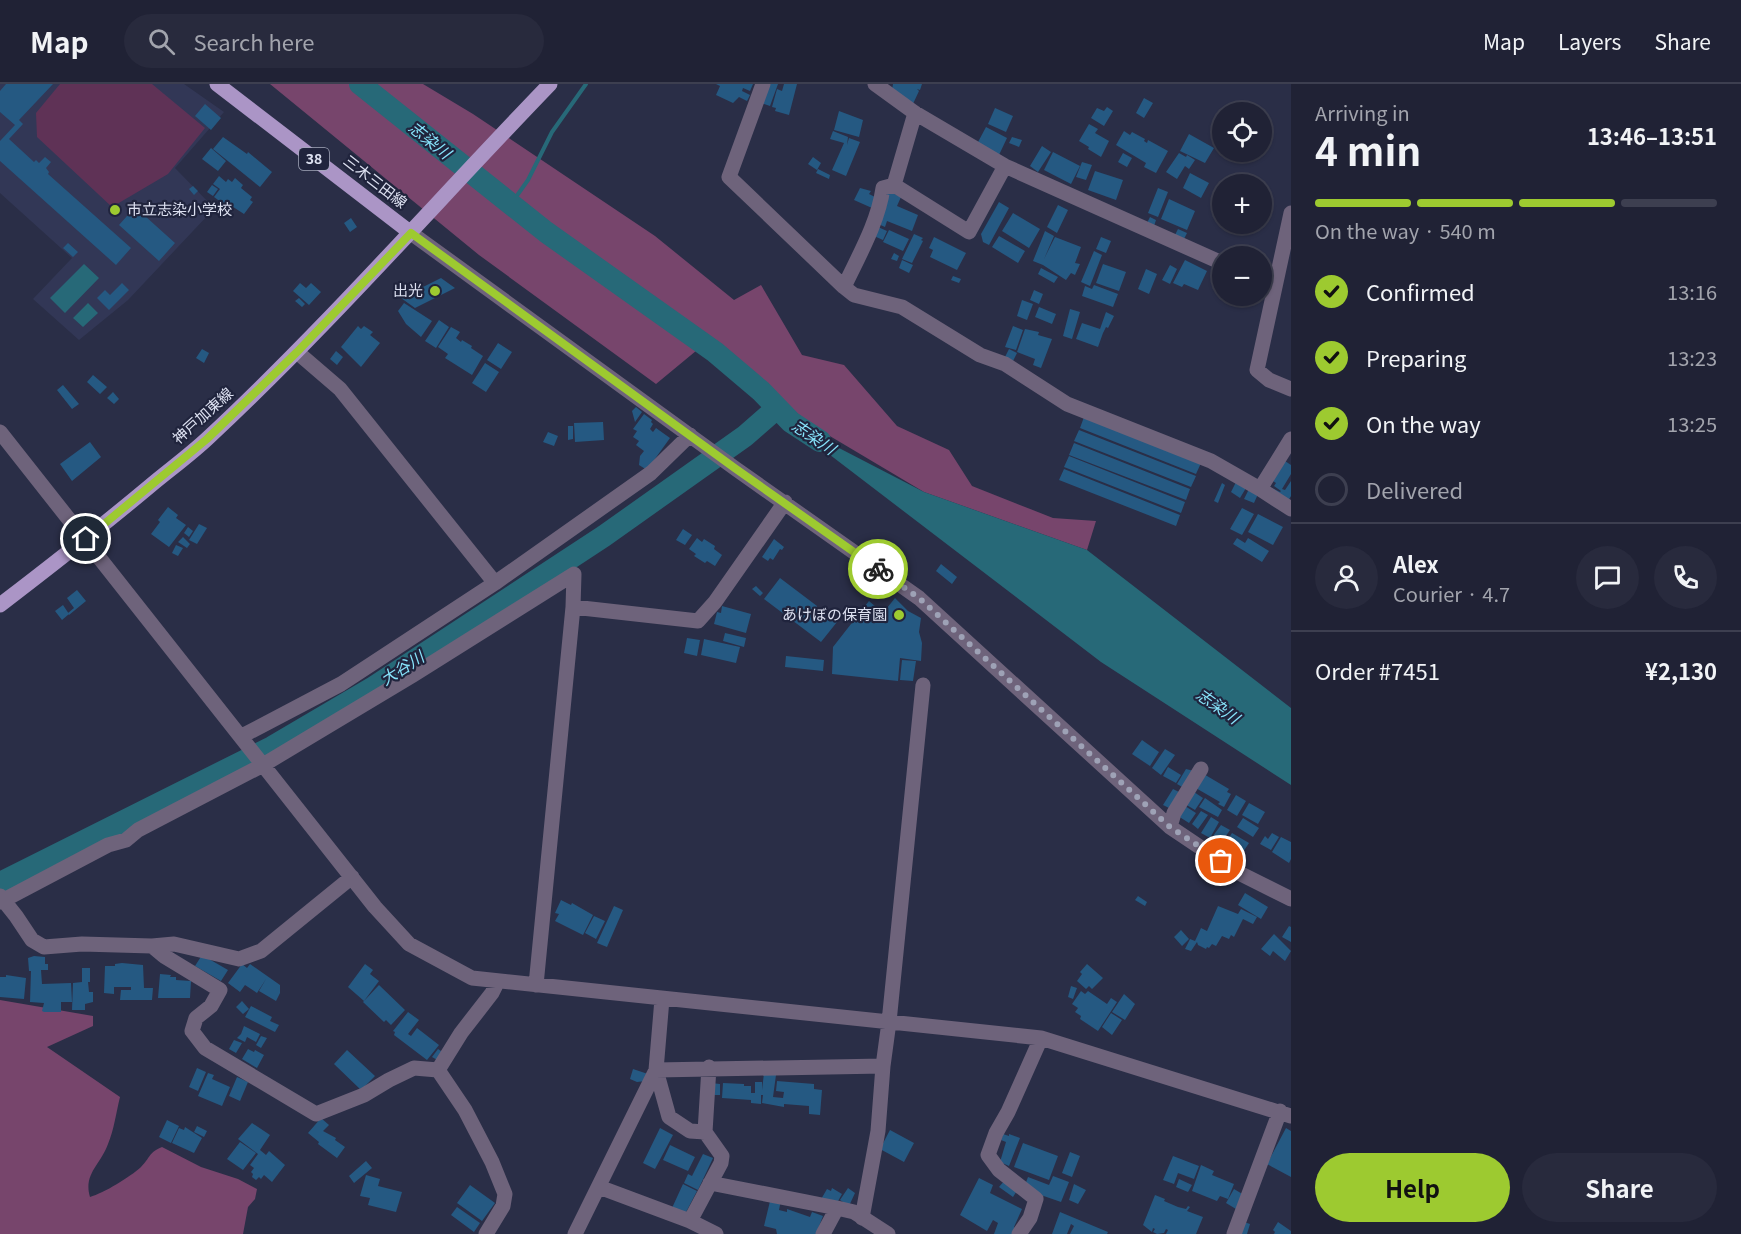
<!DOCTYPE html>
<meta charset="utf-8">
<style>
:root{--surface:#202235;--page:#282a3d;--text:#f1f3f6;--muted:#a2a4ad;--line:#3d3f50;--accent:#9dca30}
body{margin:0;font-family:Georgia,"Noto Sans JP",serif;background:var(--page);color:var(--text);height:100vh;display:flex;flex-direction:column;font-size:22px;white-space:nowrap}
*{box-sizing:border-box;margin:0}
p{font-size:20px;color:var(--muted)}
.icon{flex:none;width:33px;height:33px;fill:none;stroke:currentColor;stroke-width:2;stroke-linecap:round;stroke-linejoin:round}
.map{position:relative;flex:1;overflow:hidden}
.panel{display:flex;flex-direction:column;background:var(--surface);width:450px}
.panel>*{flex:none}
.tools{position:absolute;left:1212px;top:18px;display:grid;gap:12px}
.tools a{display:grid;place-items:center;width:60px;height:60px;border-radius:50%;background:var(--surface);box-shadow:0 2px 4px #0004,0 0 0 2px var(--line);font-size:30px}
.pin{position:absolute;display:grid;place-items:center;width:51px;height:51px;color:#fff;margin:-26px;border:3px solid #fff;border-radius:50%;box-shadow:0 2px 6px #0007}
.courier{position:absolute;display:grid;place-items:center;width:60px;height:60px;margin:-30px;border:4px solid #9dca30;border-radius:50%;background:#fff;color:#222;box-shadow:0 2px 8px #0007}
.headline em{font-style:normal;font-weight:700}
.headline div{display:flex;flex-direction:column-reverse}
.headline{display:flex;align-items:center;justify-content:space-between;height:102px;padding:0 24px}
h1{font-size:39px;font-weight:700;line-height:45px}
.bar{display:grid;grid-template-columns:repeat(4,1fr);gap:9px 6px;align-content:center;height:72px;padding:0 24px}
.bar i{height:8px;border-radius:4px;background:var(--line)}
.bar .active{background:var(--accent)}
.bar p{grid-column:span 4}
.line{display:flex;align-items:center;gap:15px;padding:0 24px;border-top:2px solid var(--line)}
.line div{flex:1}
.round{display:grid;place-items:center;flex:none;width:63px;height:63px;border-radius:32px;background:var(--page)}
ol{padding:0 24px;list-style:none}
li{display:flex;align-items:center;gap:18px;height:66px}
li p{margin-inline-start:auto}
li .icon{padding:6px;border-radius:50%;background:var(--accent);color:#111;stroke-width:4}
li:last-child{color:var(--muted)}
li i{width:33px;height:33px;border:3px solid var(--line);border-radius:50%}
.cta{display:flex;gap:12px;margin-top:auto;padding:12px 24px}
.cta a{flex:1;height:69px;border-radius:36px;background:var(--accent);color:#111;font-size:24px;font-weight:700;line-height:69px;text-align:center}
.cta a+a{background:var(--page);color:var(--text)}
header{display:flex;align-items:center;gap:36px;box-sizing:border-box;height:84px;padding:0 30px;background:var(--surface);border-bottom:2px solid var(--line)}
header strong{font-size:28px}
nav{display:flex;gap:33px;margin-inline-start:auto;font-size:21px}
.search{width:420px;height:54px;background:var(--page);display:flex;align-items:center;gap:15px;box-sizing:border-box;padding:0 21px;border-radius:33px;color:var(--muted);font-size:22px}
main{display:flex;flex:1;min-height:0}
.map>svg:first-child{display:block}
.built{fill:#323756}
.green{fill:#5f3256}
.forest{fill:#77456c}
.water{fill:#276978}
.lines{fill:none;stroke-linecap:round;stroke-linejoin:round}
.stream{stroke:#276978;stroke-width:4}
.river{stroke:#276978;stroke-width:22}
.building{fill:#255982}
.minor{stroke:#6e637b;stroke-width:15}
.major{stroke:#ab95c6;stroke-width:15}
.done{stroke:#9ea2b6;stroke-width:6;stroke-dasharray:0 10.8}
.route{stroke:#9dca30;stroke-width:8}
.poi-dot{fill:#9dca30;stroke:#20243d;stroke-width:2}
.labels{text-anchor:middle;stroke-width:4.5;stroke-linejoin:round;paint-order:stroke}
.shield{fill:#20243d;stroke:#a4a8bb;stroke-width:1.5}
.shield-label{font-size:14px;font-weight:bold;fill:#dde1f1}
.street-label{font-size:15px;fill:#dde1f1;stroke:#20243d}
.poi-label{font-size:15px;fill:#dde1f1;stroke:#20243d;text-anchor:end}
.water-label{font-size:16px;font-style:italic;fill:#87e4fb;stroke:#20243d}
</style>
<header>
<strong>Map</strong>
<div class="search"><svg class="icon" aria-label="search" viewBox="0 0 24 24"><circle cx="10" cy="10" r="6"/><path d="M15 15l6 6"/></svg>Search here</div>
<nav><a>Map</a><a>Layers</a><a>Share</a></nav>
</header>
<main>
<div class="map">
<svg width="1291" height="1150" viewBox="0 0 1291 1150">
<rect width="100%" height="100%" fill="#2a2e47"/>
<path class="built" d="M0 0H184L224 28 175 84 213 123 209 130 128 216 79 256 33 215 72 174 0 109Z"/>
<path class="green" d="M60 0H152L205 44 168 90 112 123 37 53 36 29Z"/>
<path class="forest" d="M270 0H423L473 30 655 152 734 216 761 201 802 271 844 281 897 342 949 366 972 402 1053 434 1096 437 1087 466 924 408 813 342 708 257 656 300 479 171Z
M0 916 93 932V942L47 963 120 1013C116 1029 114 1046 108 1060 101 1080 83 1090 90 1113 104 1109 130 1093 141 1083 150 1074 149 1068 162 1063L201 1083 238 1095 257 1105 255 1115 248 1123 243 1150H0Z"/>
<path class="water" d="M84 180 99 194 65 229 50 214Z
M88 219 98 229 83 243 73 234Z
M783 335 924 408 1087 466 1291 624V701L1101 578Z"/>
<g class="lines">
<path class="stream" d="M511 120 528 96 552 48 586 0"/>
<path class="river" d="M360 0 546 148 715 268 761 307 791 338 820 357
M0 799 272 663 374 603 604 452 745 352 777 324"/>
</g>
<path class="building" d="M6 0H53L19 36 23 40 9 55 34 78 36 76 39 79 45 73 51 78 46 84 49 88 48 90 131 164 116 181 0 77V57L15 41 0 28V7Z
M716 0H753L750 7 743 4 742 7 750 11 747 17 739 13 733 19 716 11 720 2Z
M767 0H778L770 22 761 19Z
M784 0H797L789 31 775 27 776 24 772 23 777 5 782 7Z
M893 0H922L920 6 917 5 919 7 912 22 892 6Z
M1144 14 1153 19 1144 34 1136 29Z
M205 20 221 34 211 46 195 32Z
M1107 23 1113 27 1104 42 1091 34 1097 24 1104 27Z
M995 24 1013 32 1006 48 988 40Z
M839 27 863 36 859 53 834 46Z
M1089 40 1098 45 1095 49 1109 57 1101 73 1088 65 1089 63 1079 57Z
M986 43 1007 54 999 71 977 60Z
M833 47 848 53 847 61 849 54 860 58 846 92 832 86 844 59 830 55Z
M1124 47 1130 51 1132 48 1145 55 1144 57 1147 59 1148 56 1168 67 1156 89 1144 83 1146 79 1116 61Z
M1189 50 1214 64 1205 79 1180 67Z
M223 53 247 70 248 68 272 88 260 103 213 65Z
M1012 53 1022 56 1019 63 1009 59Z
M1042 62 1051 68 1038 88 1030 82Z
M211 64 226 77 218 87 202 75Z
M1053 68 1080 82 1071 100 1044 86Z
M1123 69 1132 74 1127 83 1118 78Z
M1179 69 1186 73 1187 71 1195 76 1189 85 1185 82 1177 95 1166 88Z
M813 73 821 79 817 86 808 80Z
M1082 78 1092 81 1086 96 1076 93Z
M818 85 830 91 829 95 816 89Z
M1095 87 1123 96 1116 116 1088 106Z
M1190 89 1209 99 1201 114 1183 104Z
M219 92 226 98 228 95 232 98 235 94 243 101 241 104 252 113 250 116 253 118 244 130 227 119 225 121 214 113 220 105 213 100Z
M212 101 218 105 213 112 207 108Z
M193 102 198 107 194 111 189 105Z
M860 104 871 107 869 110 877 114 872 124 854 116Z
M1158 104 1168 108 1158 133 1148 129Z
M888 107 901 113 897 122 918 131 912 147 887 137 885 143 876 139Z
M1169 115 1195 127 1187 146 1161 135Z
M999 118 1009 124 989 161 983 158 981 150Z
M1058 121 1068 126 1057 149 1047 143Z
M135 123 175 159 159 177 119 141Z
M1013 129 1040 145 1029 164 1002 147Z
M1150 133 1156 136 1154 142 1147 139Z
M351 134 357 143 350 148 344 139Z
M878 143 887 147 883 156 874 152Z
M1178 145 1187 149 1183 157 1174 153Z
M889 146 909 155 903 167 883 158Z
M1045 147 1054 152 1044 175 1055 153 1081 163 1075 179 1080 180 1075 191 1071 189 1066 196 1043 181 1033 177Z
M914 150 923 154 921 156 923 157 912 179 902 175Z
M999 152 1025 167 1018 179 992 163Z
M934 153 966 169 957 186 930 173 933 166 929 164Z
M1101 153 1111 157 1106 169 1096 165Z
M68 159 78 168 73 173 63 164Z
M1094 167 1102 171 1090 202 1081 198Z
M894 169 899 172 897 177 891 175Z
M902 176 913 181 909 189 899 184Z
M1185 176 1207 187 1198 206 1184 200 1182 203 1173 199Z
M1103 180 1126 188 1119 207 1096 199Z
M1170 181 1177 185 1170 200 1162 196Z
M1041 184 1058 193 1054 199 1038 190Z
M1146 185 1157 190 1149 210 1138 205Z
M953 192 961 195 959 199 951 196Z
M441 194 455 204 415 224 401 214Z
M122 199 129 206 109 226 97 214 105 206 110 211Z
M300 199 306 204 311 199 321 208 309 221 293 207Z
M1094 201 1118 210 1113 223 1082 212 1085 202 1092 205Z
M1034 206 1043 210 1039 220 1030 216Z
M299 214 305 220 302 223 295 217Z
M1022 216 1033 220 1027 236 1017 232Z
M404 219 432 237 421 253 406 240 398 227Z
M1039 223 1056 230 1052 240 1035 233Z
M1070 225 1080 228 1072 255 1063 252Z
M1106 228 1114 232 1108 244 1106 243 1103 249 1098 263 1076 255 1082 239 1100 245Z
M439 236 449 243 436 264 425 257Z
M358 242 361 245 364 242 373 248 370 251 380 259 361 283 341 263Z
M1013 242 1023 246 1016 266 1005 263Z
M451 243 460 248 456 254 461 258 462 256 472 262 471 264 483 272 472 291 445 274 448 270 438 263Z
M1025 245 1039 248 1038 251 1052 255 1041 284 1033 281 1035 275 1017 268Z
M498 259 512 268 501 285 487 276Z
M202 265 209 269 204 279 196 274Z
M1009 265 1017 269 1013 277 1005 273Z
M336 267 343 273 337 281 330 275Z
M485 279 499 288 486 308 472 299Z
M93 291 107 303 100 310 87 298Z
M63 301 79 320 72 325 57 306Z
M113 308 119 315 114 320 107 314Z
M636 323 642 328 635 338 632 327Z
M644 330 652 336 651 338 653 340 650 345 653 348 656 344 670 354 647 386 639 381 640 372 644 367 636 361 639 357 633 353 637 347 633 345Z
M1084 333 1201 379 1196 390 1080 344Z
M603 338 604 356 575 358 574 339Z
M568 342H573V355L568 356Z
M1079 346 1196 392 1191 403 1074 357Z
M548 348 558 352 554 362 543 358Z
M90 358 101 373 72 397 60 380Z
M1074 359 1190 405 1186 416 1069 371Z
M1069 372 1185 418 1181 429 1064 383Z
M1285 377 1291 381V390L1282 405 1285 406 1291 397V412L1288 417 1270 407 1272 404 1280 408 1281 407 1274 402 1276 399 1273 397Z
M1064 385 1180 431 1176 442 1059 396Z
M1236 398 1246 404 1240 414 1231 408Z
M1222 399 1225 401 1218 419 1214 417Z
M1249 405 1258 410 1254 419 1244 415Z
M168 423 178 431 176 434 186 441 169 463 151 450 160 438 158 436Z
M1242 424 1254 430 1242 451 1230 445Z
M1258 430 1283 443 1273 461 1248 448Z
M199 440 207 444 197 460 189 456Z
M188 443 193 447 189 453 184 449Z
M683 445 692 451 685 461 676 456Z
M183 453 190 460 187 464 178 458Z
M697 454 702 458 704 455 715 462 714 465 722 471 715 482 707 477 705 479 694 472 696 470 689 465Z
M1237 454 1245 459 1248 454 1269 467 1262 478 1233 460Z
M774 455 784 463 782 466 780 465 773 476 770 474 768 477 762 473Z
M176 461 183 464 178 472 172 469Z
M941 480 957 493 952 500 936 487Z
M780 494 817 522 811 531 814 533 820 525 837 538 821 558 764 515Z
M756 502 763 509 760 512 752 505Z
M77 506 86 517 69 531 68 529 74 524 67 514Z
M895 514 908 527 921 534 919 548 922 559 921 577 900 574 898 597 832 590 833 563 869 517 883 529Z
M63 521 69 530 62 536 55 527Z
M722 522 751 530 746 549 714 540 717 528 721 529Z
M725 549 746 554 744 563 723 557Z
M687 554 700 556 697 572 684 569Z
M704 555 740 563 736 579 701 571Z
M786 572 824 576 823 587 785 583Z
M902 576 916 577 913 597 900 596Z
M1142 656 1159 668 1150 682 1132 670Z
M1165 665 1175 671 1161 691 1152 684Z
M1168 683 1181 691 1176 699 1163 692Z
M1186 685 1194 687 1184 704 1177 700Z
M1202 689 1229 705 1227 708 1231 710 1224 723 1218 720 1220 718 1194 703Z
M1173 705 1181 709 1171 725 1163 721Z
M1194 708 1203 714 1195 726 1185 720Z
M1236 711 1246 717 1237 732 1227 726Z
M1205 714 1222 726 1218 733 1199 723Z
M1249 719 1265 728 1258 740 1242 731Z
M1185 722 1196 729 1189 739 1178 732Z
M1201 727 1208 731 1198 745 1192 740Z
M1211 733 1219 738 1210 754 1201 749Z
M1243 734 1259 744 1253 753 1237 743Z
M1221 741 1230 746 1219 762 1210 756Z
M1232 749 1249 759 1239 774 1223 763Z
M1272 749 1279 753 1271 766 1260 760 1265 752 1268 755Z
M1281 753 1291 758V775L1289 779 1272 768Z
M1245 809 1268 823 1261 835 1238 821Z
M1138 812 1147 818 1145 822 1135 816Z
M561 816 571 821 572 819 593 831 583 851 555 837 559 830 555 829Z
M614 822 623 826 607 863 597 859Z
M1218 822 1238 830 1241 825 1257 833 1253 840 1243 835 1234 853 1231 851 1229 855 1222 852 1216 862 1212 860 1209 864 1207 863 1206 865 1198 861 1197 858 1191 867 1185 865 1190 855 1195 857 1201 844 1207 847Z
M594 832 605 837 596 855 585 849Z
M1289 842 1291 843V858L1282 853Z
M1181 846 1189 855 1182 862 1174 853Z
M1274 850 1291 867 1285 877 1273 867 1270 872 1261 865Z
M202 871 228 886 221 897 195 882Z
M34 872 45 873V880H48V886H41L42 900 71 899 72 918H61V928H44L42 927 44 919 30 918 31 887H29L28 874Z
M122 879 143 881 144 904H153L152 916H120L121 906H131V903H114V910L104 909 105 882H115V880Z
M242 880 247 884 250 880 280 901V909L276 917 259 907 266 895 257 909 245 901 240 908 228 899Z
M365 880 373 886 370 890 379 897 364 917 379 901 405 926 391 941 386 936 384 938 363 918 364 917 348 903Z
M1087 880 1103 894 1092 905 1089 902 1086 905 1077 897 1082 890 1080 888Z
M82 884H90V898H88L89 908H93V918L85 920V926H72L73 899 82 898Z
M160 890 171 891 170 893H176V896L191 897 190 914H158Z
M6 891 26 894 24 915 0 913V893H6Z
M1071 902 1077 904 1073 915 1068 913Z
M1081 907 1085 910 1088 907 1107 920 1111 914 1117 918 1098 947 1080 935 1081 932 1075 928 1078 924 1072 920Z
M1124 910 1135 920 1125 936 1112 928Z
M242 917 249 925 243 930 236 923Z
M251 922 272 933 270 937 279 941 275 948 245 933Z
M408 928 419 936 408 950 411 952 417 944 439 961 427 976 394 951 395 948 393 947Z
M1111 929 1122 936 1112 951 1102 943Z
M244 942 260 950 256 958 247 953 245 958 237 954 241 950Z
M261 952 267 954 261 964 256 961Z
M234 956 242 959 236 969 229 965Z
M248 965 254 968 255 966 264 971 257 984 242 975Z
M438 965 444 969 439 977 432 973Z
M347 966 375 992 361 1006 334 980Z
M197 984 206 988 198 1007 189 1003Z
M633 985 648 990 646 997 637 998 630 995Z
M208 989 214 991 212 995 230 1003 222 1022 198 1012Z
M764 989 776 991 773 1013 783 1014 784 1008 776 1007 777 997 814 1000V1005L822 1006 820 1031 809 1030V1022L784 1020V1023L762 1019 763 1011H761V1020L751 1019V1016L722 1014 723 999 744 1000V1002H751V1009H755V998H762V1006Z
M237 993 248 998 240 1017 229 1012Z
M711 999 720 1000V1011H710Z
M321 1034 329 1041 323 1047 336 1054 335 1056 345 1063 337 1074 318 1060 319 1058 308 1049Z
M167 1036 179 1042 171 1059 159 1053Z
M252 1039 270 1051 260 1066 266 1071 269 1067 285 1081 272 1098 264 1091 261 1095 259 1093 256 1096 252 1093 253 1090 251 1088 254 1084 250 1081 258 1070 238 1055Z
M197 1042 207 1047 204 1053 194 1048Z
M185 1043 202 1054 194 1069 172 1059 179 1044 184 1046Z
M660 1044 673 1051 655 1085 643 1079Z
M1286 1044 1291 1047V1093L1267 1080Z
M890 1046 914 1059 904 1078 880 1065Z
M1003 1050 1009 1052V1050L1020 1054 1009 1082 1000 1078 1006 1058 1001 1056Z
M240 1058 256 1069 243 1086 227 1075Z
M1023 1059 1058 1072 1049 1096 1014 1083Z
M670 1061 695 1073 688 1087 663 1076Z
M1070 1068 1080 1072 1072 1093 1062 1089Z
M703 1070 713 1074 698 1106 684 1099 688 1090 692 1092Z
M1173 1072 1199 1082 1194 1095 1178 1089 1174 1100 1163 1096Z
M366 1077 372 1084 354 1099 349 1092Z
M1201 1081 1214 1087 1212 1091 1234 1100 1228 1115 1220 1112 1217 1117 1192 1107Z
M366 1091 380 1095 378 1102 402 1108 396 1128 368 1121 370 1114 360 1112Z
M1053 1092 1069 1098 1061 1118 1035 1109 1025 1101 1028 1093 1049 1101Z
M979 1094 993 1101 990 1109 1022 1125 1014 1143 1015 1144 1013 1150H994L998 1139 993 1136 987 1147 960 1131Z
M1179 1095 1192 1101 1188 1108 1176 1103Z
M1005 1096 1018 1105 1013 1113 999 1103Z
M683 1100 697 1107 685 1130 672 1124Z
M1074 1100 1086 1106 1078 1120 1069 1116Z
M470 1101 495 1119 482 1137 457 1119Z
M832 1104 842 1110 837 1119 820 1117 827 1105 831 1107Z
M848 1104 855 1109 849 1122 840 1116Z
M1234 1105 1244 1111 1236 1125 1226 1119Z
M1155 1111 1165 1115 1164 1117 1178 1123 1186 1125 1188 1122 1190 1123 1187 1127 1203 1133 1196 1150H1166L1168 1146 1166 1145 1164 1149 1157 1150 1153 1148 1155 1145 1153 1144 1152 1148 1143 1141Z
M771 1113 781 1116 779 1126 787 1128V1125L810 1133 812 1128 823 1132 816 1150H777L776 1145 764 1142Z
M457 1123 480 1139 474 1148 451 1131Z
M1060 1128 1108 1148 1107 1150H1070L1074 1142 1071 1140 1067 1150H1052Z
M1241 1137 1250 1140 1247 1150H1236Z
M1278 1138 1291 1147V1150H1274L1275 1148 1273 1146Z"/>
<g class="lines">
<path class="minor" d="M763 0 729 93 844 203 854 211 902 223 980 271 1005 280 1067 320 1211 377 1260 405 1291 355
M875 0 915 29 1005 82 1222 179
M894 101 969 148 1005 82
M1291 129 1257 286 1269 296 1291 305
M411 149 736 385 919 514 1170 743 1237 788 1291 815
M844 203C858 173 878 139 883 104L894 101 915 29
M0 348 375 823 409 860 472 894 1041 954 1291 1032
M1260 405 1291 425
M495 499 651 389 690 351
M242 652 341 600 495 499 340 305 297 268
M1170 743 1174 729 1201 685
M0 812 16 832 32 856 44 863 82 860 152 862 174 860 239 875 261 867 352 793
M0 818 108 761 126 756 138 746 263 681 413 591 574 490 573 523
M152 862 164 872 220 906 211 922 196 934 192 947 205 964 316 1030 364 1011 389 996 414 984 438 986
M536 901 573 523 698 537 715 518 785 418
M438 986 465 1026 492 1078 505 1110 503 1122 486 1150
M438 986 461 949 492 909 498 897
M705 1048 690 1047 669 1033 656 986 883 982
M710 1099 837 1124
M599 1103 690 1137 716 1150
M862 1134 878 1047 883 982 889 938 923 601
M690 1137 721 1079 722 1072 705 1048 709 983
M575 1150 656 986 662 915
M823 1150 837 1124 854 1128 888 1150
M1019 1150 1030 1134 1036 1115 999 1086 988 1071 996 1049 1008 1028 1041 954
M1234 1150 1280 1027"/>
<path class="major" d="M217 0 411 149
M0 521C51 482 101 443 150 402 169 386 190 371 209 353 329 241 436 118 550 0"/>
</g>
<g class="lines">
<path class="done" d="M878 485 919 514 1170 743 1221 777"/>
<path class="route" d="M86 455 207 355 297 268 411 149 736 385 878 485"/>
</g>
<g class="poi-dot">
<circle cx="115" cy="126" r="6"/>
<circle cx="435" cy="207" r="6"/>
<circle cx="899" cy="531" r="6"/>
</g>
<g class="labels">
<rect class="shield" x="299" y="64" width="30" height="22" rx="4.5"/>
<g class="shield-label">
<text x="314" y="80">38</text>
</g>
<g class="street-label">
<text transform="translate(375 98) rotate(38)" y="5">三木三田線</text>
<text transform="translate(203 332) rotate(-42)" y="5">神戸加東線</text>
</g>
<g class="poi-label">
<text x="127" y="131" text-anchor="start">市立志染小学校</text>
<text x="423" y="212">出光</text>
<text x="887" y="536">あけぼの保育園</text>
</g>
<g class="water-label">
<text transform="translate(430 56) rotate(39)" y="6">志染川</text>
<text transform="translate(814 353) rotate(34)" y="6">志染川</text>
<text transform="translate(402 584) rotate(-33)" y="6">大谷川</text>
<text transform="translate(1218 622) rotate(35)" y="6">志染川</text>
</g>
</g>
</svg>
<div class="tools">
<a><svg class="icon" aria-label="locate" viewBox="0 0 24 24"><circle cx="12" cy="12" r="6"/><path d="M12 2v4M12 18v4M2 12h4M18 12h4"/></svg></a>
<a>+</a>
<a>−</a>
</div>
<div class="pin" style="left:1221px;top:777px;background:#ea580c"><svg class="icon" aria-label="bag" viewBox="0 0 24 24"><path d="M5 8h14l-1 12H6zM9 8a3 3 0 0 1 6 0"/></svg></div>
<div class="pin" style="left:86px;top:455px;background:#1f2937"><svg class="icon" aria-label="home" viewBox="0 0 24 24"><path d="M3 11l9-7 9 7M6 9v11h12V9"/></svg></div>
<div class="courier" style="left:878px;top:485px"><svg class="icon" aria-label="bike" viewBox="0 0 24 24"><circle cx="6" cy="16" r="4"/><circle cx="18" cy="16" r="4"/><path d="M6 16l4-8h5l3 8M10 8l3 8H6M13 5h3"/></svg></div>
</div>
<section class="panel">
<div class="headline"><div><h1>4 min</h1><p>Arriving in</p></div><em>13:46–13:51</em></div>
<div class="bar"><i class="active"></i><i class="active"></i><i class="active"></i><i></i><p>On the way · 540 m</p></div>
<ol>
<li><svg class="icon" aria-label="check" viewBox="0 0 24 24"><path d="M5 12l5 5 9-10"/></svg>Confirmed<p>13:16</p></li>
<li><svg class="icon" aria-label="check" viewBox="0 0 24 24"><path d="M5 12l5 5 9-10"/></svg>Preparing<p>13:23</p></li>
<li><svg class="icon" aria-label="check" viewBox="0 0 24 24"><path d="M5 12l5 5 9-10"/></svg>On the way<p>13:25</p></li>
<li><i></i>Delivered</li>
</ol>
<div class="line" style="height:108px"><a class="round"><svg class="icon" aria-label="person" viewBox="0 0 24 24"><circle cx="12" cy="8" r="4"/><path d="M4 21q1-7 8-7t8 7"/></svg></a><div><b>Alex</b><p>Courier · 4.7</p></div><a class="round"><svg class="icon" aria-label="chat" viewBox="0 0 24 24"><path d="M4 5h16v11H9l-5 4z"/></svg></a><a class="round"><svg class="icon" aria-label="phone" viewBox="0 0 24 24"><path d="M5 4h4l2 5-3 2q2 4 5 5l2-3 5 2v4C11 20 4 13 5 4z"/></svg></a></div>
<div class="line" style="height:78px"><div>Order #7451</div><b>¥2,130</b></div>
<div class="cta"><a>Help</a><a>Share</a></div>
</section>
</main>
